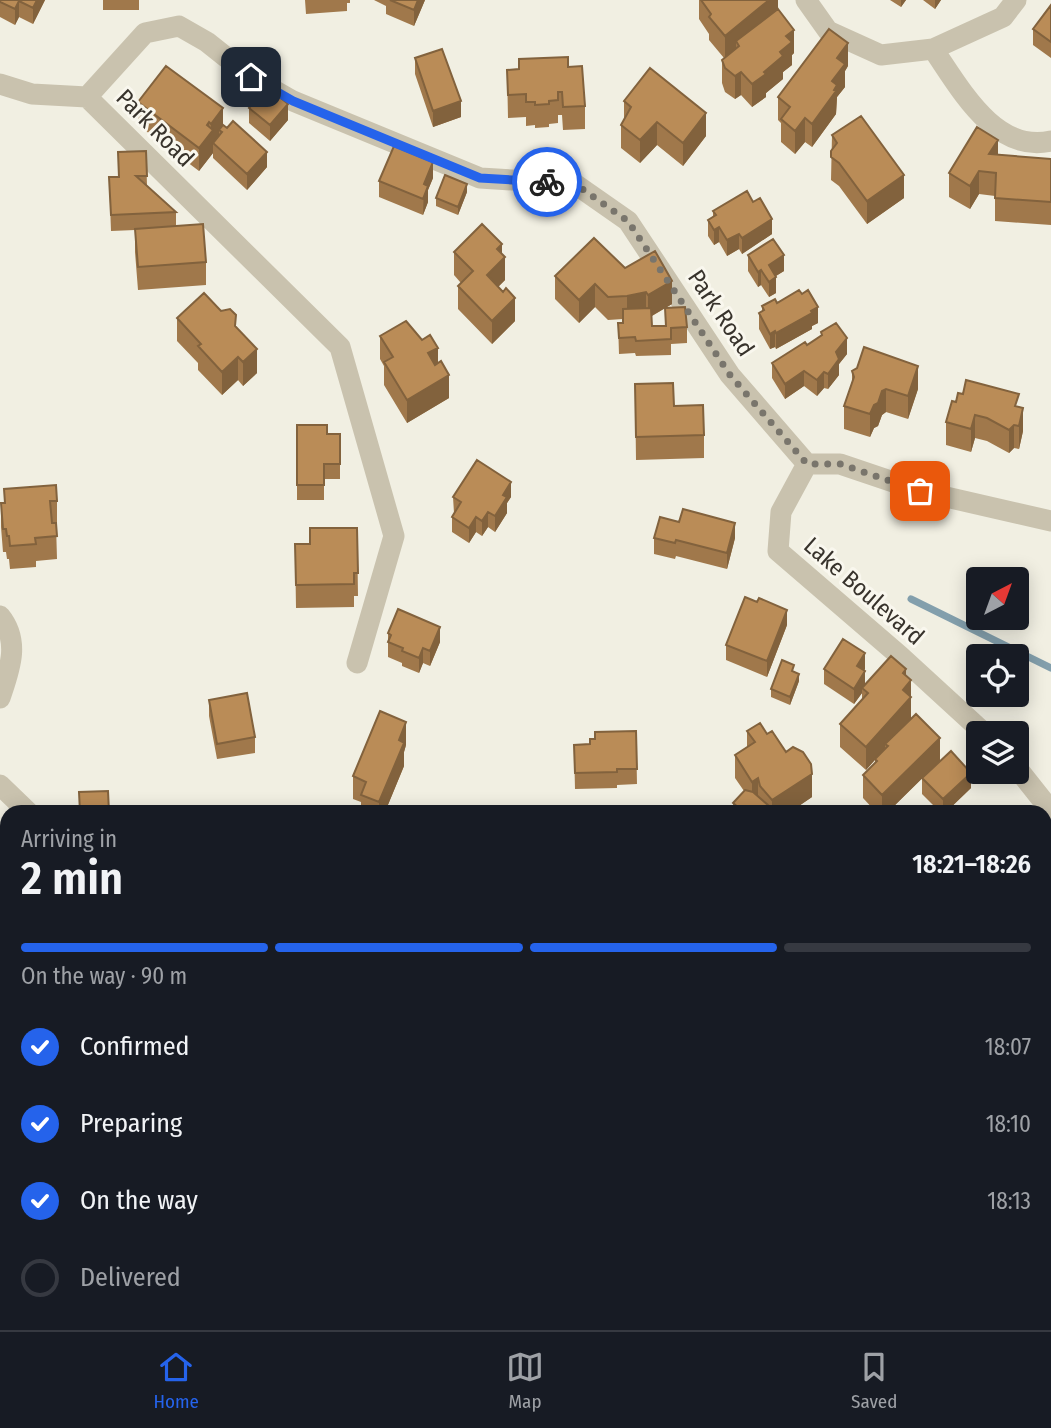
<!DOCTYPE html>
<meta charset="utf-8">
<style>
:root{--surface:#171b24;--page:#20242c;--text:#f1f3f6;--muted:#9ea1a6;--line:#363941;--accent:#2563eb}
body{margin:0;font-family:"Fira Sans Condensed",sans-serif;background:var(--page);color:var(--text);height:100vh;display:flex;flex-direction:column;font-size:26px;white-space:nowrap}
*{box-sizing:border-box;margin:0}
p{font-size:23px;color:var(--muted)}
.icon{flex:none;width:38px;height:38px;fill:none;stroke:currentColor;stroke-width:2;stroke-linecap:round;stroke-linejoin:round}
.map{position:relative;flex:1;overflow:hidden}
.details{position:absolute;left:0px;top:805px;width:1052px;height:525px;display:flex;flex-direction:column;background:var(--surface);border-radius:21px 21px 0 0;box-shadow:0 4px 18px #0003}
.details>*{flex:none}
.needle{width:46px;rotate:41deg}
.tools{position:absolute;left:966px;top:567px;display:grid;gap:14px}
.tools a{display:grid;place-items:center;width:63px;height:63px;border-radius:7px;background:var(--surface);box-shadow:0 4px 18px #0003;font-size:35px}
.pin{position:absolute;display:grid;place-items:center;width:60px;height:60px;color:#fff;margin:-30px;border-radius:14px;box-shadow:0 4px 10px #0006}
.courier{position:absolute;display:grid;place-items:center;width:70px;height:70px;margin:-35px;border:5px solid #2563eb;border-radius:50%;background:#fff;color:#222;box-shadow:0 2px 9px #0007}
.overview em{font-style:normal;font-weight:600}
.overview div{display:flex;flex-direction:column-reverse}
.overview{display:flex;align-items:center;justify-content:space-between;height:119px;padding:0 21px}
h1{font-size:46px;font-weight:600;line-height:52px}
.bar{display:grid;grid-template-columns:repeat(4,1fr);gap:10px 7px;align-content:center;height:84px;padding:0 21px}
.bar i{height:9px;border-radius:5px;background:var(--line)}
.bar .on{background:var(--accent)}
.bar p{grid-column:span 4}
ol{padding:0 21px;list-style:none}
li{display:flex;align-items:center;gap:21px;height:77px}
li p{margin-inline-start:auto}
li .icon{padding:7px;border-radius:50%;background:var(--accent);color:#fff;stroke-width:4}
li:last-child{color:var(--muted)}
li i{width:38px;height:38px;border:4px solid var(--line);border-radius:50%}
.tabs{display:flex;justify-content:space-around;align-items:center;height:98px;border-top:2px solid var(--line);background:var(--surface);font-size:19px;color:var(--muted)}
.tabs a{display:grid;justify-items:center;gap:4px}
.tabs .on{color:var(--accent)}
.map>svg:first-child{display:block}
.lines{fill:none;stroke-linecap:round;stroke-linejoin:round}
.stream{stroke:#839fac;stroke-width:7}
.minor{stroke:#c9c2ae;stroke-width:21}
.wall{fill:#a0784b}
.shaded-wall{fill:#82623d}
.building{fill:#ba8c57;stroke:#82623d;stroke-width:2}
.done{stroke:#79756c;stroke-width:7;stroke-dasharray:0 12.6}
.route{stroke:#2563eb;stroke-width:9}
.labels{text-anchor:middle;stroke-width:6;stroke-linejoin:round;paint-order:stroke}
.street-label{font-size:24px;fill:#38332c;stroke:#f9f7ee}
</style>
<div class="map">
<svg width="1051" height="1330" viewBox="0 0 1051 1330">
<rect width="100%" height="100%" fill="#f1efe2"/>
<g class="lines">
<path class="stream" d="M911 599 1051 668"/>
<path class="minor" d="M806 0 828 31 881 55 933 49 1003 17 1016 0
M933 49C960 88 995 154 1051 141
M0 84 32 94 87 97
M0 616C21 642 9 671 0 698
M357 663 394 536 340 347 87 97 145 33 179 26 207 42 251 77 293 101 480 178 575 184 628 221 730 375 807 464
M984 733 900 656 778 551 781 512 807 464H840L920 491 1051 521
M1017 768 1051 811
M0 785 28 812
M0 962 7 952
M577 1330 582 1323
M789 1330 791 1323"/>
</g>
<path class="wall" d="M0 0H45L33 24 19 17 15 25 0 17Z
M103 0H139V10H103Z
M305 0H350V3H347V11L306 14Z
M374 0H425L414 26 386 14V6Z
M699 0H778V9L794 53 792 55V65L783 72V79L766 93V97L752 107 741 95 735 99 725 92 722 83V60L724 58 709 40V34L699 19Z
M890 0H906L901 7Z
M923 0H941L935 9Z
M1051 5V58L1033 45V29Z
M415 58 461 117 433 127 415 74Z
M848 66 845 71V87L837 97 836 114 812 147 805 142 795 154 781 142V123L778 120V97Z
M568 67 585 106V129L563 130 562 115H558V123L549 124V127L535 128V125L526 126V117L508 118 507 70Z
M624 101 706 136 683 166 657 145 640 163 621 148V125L624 119Z
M138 102 223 125 267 167 247 190 213 158V153L199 171 138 125Z
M249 108 288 120 270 141 249 123Z
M832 135 904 198 867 224 839 186 831 180Z
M146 151 147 186 176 212V226L206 262V285L138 290 135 252V230L111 231 109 177H119Z
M998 155 1051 159V225L995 221V196L979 194 970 209 949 197V173Z
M433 178 428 190V202L423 215 379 197V181Z
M467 192 458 215 436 206V198Z
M713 211 772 234 742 254 739 249 727 256 719 242 714 245 708 236V220L713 217Z
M454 252 502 254 505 280 498 287 515 321 492 344 458 309V286L461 283 454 275Z
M748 255 784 271 776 276V293L769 297 761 285 758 287 748 271Z
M625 268 672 304 652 316V326H665V308L687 327V343L671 344V355L636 356 635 353 619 354 618 323H623V319L608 320 595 307 579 323 555 299V276Z
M777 303 818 323 812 326V329L776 349 775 347 770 349 759 329V313L762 311V306Z
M177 318 236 327 257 373 243 386 238 380 222 395 198 370V363L177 341Z
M821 332 847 354 839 364V375L828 389 824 388 817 396 804 386 785 399 772 378V363L807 345 821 336Z
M380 336 422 340 438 363 449 398 407 423 384 385V366L380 359Z
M852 371 918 389 908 419 886 412 882 415 878 426 874 428 870 437 844 429V406L852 382Z
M635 384 674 406 704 435V458L636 460Z
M956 402 1019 407 1023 431 1019 449 1014 448 1009 453 987 441 975 438 971 452 946 445V422Z
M297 425 327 434H340V479H324V500H297Z
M4 489 57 501V524H56L57 559 36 561V567L10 569 9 559H7L6 552H3L1 527V503H4Z
M453 497H511L507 503V513L495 532 488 527 482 536 476 532 469 543 452 532V517L454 513Z
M357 528 358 596H354V607L296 608 295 544H310Z
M654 538H735L727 569 676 556 675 559 654 554Z
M787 625 767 677 726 660V645Z
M388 633 440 642 430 666 423 663 419 673 402 666V663L388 657Z
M824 669H865L864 670 865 684 906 676 911 680V719L940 761 971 788 946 812H940L922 794V778L888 812H876L863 798V775L875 764V760L866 770 840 747V724L862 700V693L854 704 824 684Z
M799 681 790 705 771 697V689Z
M209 700 255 737V753L217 759 209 716Z
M636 731 637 784 617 785V788L575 789 574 745 590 744 595 739Z
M747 731 767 734 812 797 790 812H733V803L744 791 735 778V755L747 747Z
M406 745 404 752V766L385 812H361V802L353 799V776Z
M1045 962H1051V1046H1045Z
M1045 1080 1051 1081V1146L1045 1145Z
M1045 1276 1051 1330H975V1323H1045Z
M476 1323H505L500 1330H485Z"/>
<path class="shaded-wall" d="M37 0H45L33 24V8Z
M418 0H425L414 26V10Z
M769 0H778V16L739 46 736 41V50L725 59V36Z
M901 0H906L901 7Z
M935 0H941L935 9Z
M19 1V17L15 25V9Z
M794 30V53L792 55V65L783 72V79L766 93V97L752 107V84L764 72 780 52 786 36Z
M848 43V66L845 71V87L837 97 836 114 812 147V124L832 81 837 58Z
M741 72V95L735 99V76Z
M461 101V117L433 127V111Z
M288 104V120L270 141V125Z
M223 108V131L219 130V138L213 143V153L199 171V148L207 125 209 122V135L211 132V124Z
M706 113V136L683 166V143Z
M805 118V142L795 154V131Z
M657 122V145L640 163V140Z
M998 140V163L989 154Z
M267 152V167L247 190V174Z
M433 162V178L428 190V202L423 215 424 184Z
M979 171V194L970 209V186Z
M904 175V198L867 224V201Z
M467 184V192L458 215V207Z
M772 219V234L742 254V238Z
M719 227V242L714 245V230Z
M739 234V249L727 256V240Z
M502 244V260L505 257V280L487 298V275L497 249Z
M784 255V271L769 280V265Z
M761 270V285L758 287V272Z
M776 277V293L769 297V282Z
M672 281V304L648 318V295Z
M595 284V307L579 323V300Z
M646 292V315L627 319V296Z
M515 298V321L492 344V321Z
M818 307V323L812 326V329L776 349V333Z
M775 331V347L770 349V334Z
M847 338V354L839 364V375L828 389V374L836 352Z
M438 348V371L428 353Z
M257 349V373L243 386V362Z
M238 357V380L222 395V372Z
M918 366V389L908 419V396Z
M804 371V386L785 399V384Z
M824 372V388L817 396V380Z
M449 375V398L407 423V400Z
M886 389V412L882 415 878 426 874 428 870 437V414L882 391Z
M1023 408V431L1019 449V426Z
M975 415V438L971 452V429Z
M1014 425V448L1009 453V430Z
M511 482V497L507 503V513L495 532V516L503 495Z
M488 512V527L482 536V521Z
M476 517V532L469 543V528Z
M735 523V538L727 569V553Z
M787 610V625L767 677V661Z
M440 627V642L430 666V651Z
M423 648V663L419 673V658Z
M865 653V669L857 681V666Z
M906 669V685L911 680V720L885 744V748L866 770V747L903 673Z
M865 671V687L862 688V693L854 704V689Z
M799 674V681L790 705V697Z
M406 722V745L404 752V766L385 812H379V802L399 740Z
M940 738V761L888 812H882V795Z
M971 773V788L946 812H943V799Z
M812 774V797L790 812H772V800Z
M758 778V801L752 805V782Z
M7 1069V1092L6 1094V1104L0 1113 1 1078Z
M1047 1278V1301L1045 1304V1281Z
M1051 1315V1330H1045V1322Z
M494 1323H505L500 1330H494Z
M631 1323V1330H626Z
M1009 1323H1011V1330H1003Z
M1027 1323H1032V1330H1021Z"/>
<path class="building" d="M0 0H37L33 8 19 1 15 9 0 2Z
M390 0H418L414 10Z
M701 0H769L725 36 709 17 711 14Z
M1051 5V42L1033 29Z
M778 9 794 30 786 36 792 42 780 52 783 56 764 72 766 74 752 84 741 72 735 76 725 68 722 60 739 46 736 41Z
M829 29 848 43 837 58 845 64 832 81 837 85 834 90 836 91 812 124 805 118 795 131 781 119 790 107 778 97Z
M442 49 461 101 433 111 415 58Z
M568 57V67L582 66 585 106 563 107 562 92H558V100L549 101V104L535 105V102H526V94L508 95 507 70 519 69V59Z
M166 66 223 108 211 124 209 122 207 125 213 130 199 148 138 102Z
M650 68 706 113 683 143 657 122 640 140 621 125 631 107 624 101Z
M268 87 288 104 270 125 249 108Z
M861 116 904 175 867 201 839 163 831 157V151L837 143 832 135Z
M233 121 267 152 247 174 213 143 222 132 219 130 223 125 227 128Z
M977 127 998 140 989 154 1051 159V202L995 198 996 173 979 171 970 186 949 173Z
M394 146 433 162 424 184 428 186 423 199 379 181Z
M146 151 147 176H136L176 212 111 215 109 177H119L118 152Z
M445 175 467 184 458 207 436 198Z
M747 191 753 202 760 198 772 219 742 238 739 234 727 240 719 227 714 230 708 220 716 215 713 211Z
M203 224 206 262 138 267 135 229Z
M482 224 502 244 497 249 505 257 487 275 503 292 506 288 515 298 492 321 458 286 473 271 454 252Z
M594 238 625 268 655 251 672 281 648 295 646 292 627 296 608 297 595 284 579 300 555 276Z
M773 239 784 255 769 265 776 277 769 282 761 270 758 272 748 255Z
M799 290 802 294 808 290 818 307 811 311 812 313 776 333 775 331 770 334 759 313 764 310 762 306 775 299 777 303Z
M204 293 221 311 230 309 236 315 235 326 257 349 243 362 238 357 222 372 198 346 201 344 177 318Z
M685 307 687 327 671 328V339L636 341 635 337 619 338 618 323H623V309L651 308 652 326H666L665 308Z
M406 321 422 340 430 335 438 348 428 353 435 365 441 361 449 375 407 400 384 362 393 357 380 336Z
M836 323 847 338 836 352 839 359 828 374 824 372 817 380 804 371 785 384 772 363 805 342 807 345 822 335 821 332Z
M864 347 918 366 908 396 886 389 882 391 878 403 874 405 870 414 844 406 854 377 852 371 857 368Z
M966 380 1019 394 1015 406 1023 408 1019 426 1014 425 1009 430 987 418 975 415 971 429 946 422 952 401 956 402 958 393 963 394Z
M673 383 674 406 703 405 704 435 636 437 635 384Z
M297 425H327V434H340V464H324V485H297Z
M477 460 511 482 503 495 507 497 495 516 488 512 482 521 476 517 469 528 452 517 461 502 453 497Z
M56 485 57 501H50L52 523H56L57 536 35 538 36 544 10 546 9 536H7L6 529H3L1 503H5L4 489Z
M683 509 735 523 727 553 676 540 675 543 654 538 660 517 679 522Z
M310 528H357L358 573H354V584L296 585 295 544H310Z
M745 597 757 602 759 598 787 610 767 661 726 645Z
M398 609 440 627 430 651 423 648 419 658 402 651 403 648 388 642 391 635 388 633Z
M843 639 865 653 857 666 865 671 854 689 824 669Z
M891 656 906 669 903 673 911 680 903 690 911 697 866 747 840 724 868 693 862 688Z
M782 660 794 665 792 671 799 674 790 697 771 689Z
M247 693 255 737 217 744 209 700Z
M380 711 406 722 399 740 404 743 379 802 361 795 366 782 353 776Z
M916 714 940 738 882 795 863 775 877 761 875 759 888 746 885 744Z
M760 723 767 734 772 731 786 752 793 747 803 752 811 764 812 774 772 800 760 786 758 778 752 782 735 755 755 742 747 731Z
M636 731 637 769H617V772L575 773 574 745 590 744V739H595V732Z
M951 751 971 773 943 799 922 778Z
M745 790 753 792 776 812H744L733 803Z
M108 791 109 812H80L79 792Z
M1051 961V980L1045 981V962Z
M1045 989H1051V1023H1045Z
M0 1027 7 1031V1069L1 1078 6 1081 0 1090Z
M1045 1080 1051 1081V1130H1045Z
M1045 1295 1051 1301V1315L1045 1322Z
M601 1323H631L626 1330H603L599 1327Z
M873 1323H909L907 1330H871Z
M978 1323H1009L1003 1330H986Z
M1012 1323H1027L1021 1330Z"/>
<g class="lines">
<path class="done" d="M547 182 575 184 628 221 730 375 807 464H840L920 491"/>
<path class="route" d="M251 77 293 101 480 178 547 182"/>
</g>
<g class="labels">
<g class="street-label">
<text transform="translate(155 128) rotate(45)" y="8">Park Road</text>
<text transform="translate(721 313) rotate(56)" y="8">Park Road</text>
<text transform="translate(864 591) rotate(41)" y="8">Lake Boulevard</text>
</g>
</g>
</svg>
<div class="tools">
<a><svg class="needle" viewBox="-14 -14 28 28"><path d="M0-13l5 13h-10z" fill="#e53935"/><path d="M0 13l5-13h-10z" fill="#9ea1a6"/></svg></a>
<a><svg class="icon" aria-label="locate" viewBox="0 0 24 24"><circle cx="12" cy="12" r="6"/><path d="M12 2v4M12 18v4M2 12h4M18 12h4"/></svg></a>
<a><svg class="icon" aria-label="layers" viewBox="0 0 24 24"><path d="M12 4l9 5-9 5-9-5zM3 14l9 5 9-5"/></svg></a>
</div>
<div class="pin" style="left:920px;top:491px;background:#ea580c"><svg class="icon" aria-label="bag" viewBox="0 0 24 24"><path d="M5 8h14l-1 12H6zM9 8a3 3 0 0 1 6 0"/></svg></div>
<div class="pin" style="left:251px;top:77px;background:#1f2937"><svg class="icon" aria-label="home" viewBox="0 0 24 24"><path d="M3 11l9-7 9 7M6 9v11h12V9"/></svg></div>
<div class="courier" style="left:547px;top:182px"><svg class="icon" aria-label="bike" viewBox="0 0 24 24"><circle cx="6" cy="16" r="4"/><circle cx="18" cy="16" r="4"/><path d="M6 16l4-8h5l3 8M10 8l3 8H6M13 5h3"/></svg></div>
<section class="details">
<div class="overview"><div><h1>2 min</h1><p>Arriving in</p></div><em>18:21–18:26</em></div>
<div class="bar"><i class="on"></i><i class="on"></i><i class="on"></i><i></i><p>On the way · 90 m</p></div>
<ol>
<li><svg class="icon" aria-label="check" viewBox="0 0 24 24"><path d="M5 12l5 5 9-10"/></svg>Confirmed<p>18:07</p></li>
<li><svg class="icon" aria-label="check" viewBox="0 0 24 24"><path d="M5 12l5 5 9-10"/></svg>Preparing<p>18:10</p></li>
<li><svg class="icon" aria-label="check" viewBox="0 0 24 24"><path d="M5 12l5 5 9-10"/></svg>On the way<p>18:13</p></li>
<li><i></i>Delivered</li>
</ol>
</section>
</div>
<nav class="tabs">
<a class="on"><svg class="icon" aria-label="home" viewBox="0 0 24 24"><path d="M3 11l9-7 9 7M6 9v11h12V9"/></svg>Home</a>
<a><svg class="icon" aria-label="map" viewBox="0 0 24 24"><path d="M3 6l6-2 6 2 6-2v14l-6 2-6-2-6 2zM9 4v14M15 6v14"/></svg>Map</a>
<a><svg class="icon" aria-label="saved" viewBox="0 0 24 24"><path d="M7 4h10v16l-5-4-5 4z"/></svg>Saved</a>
</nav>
